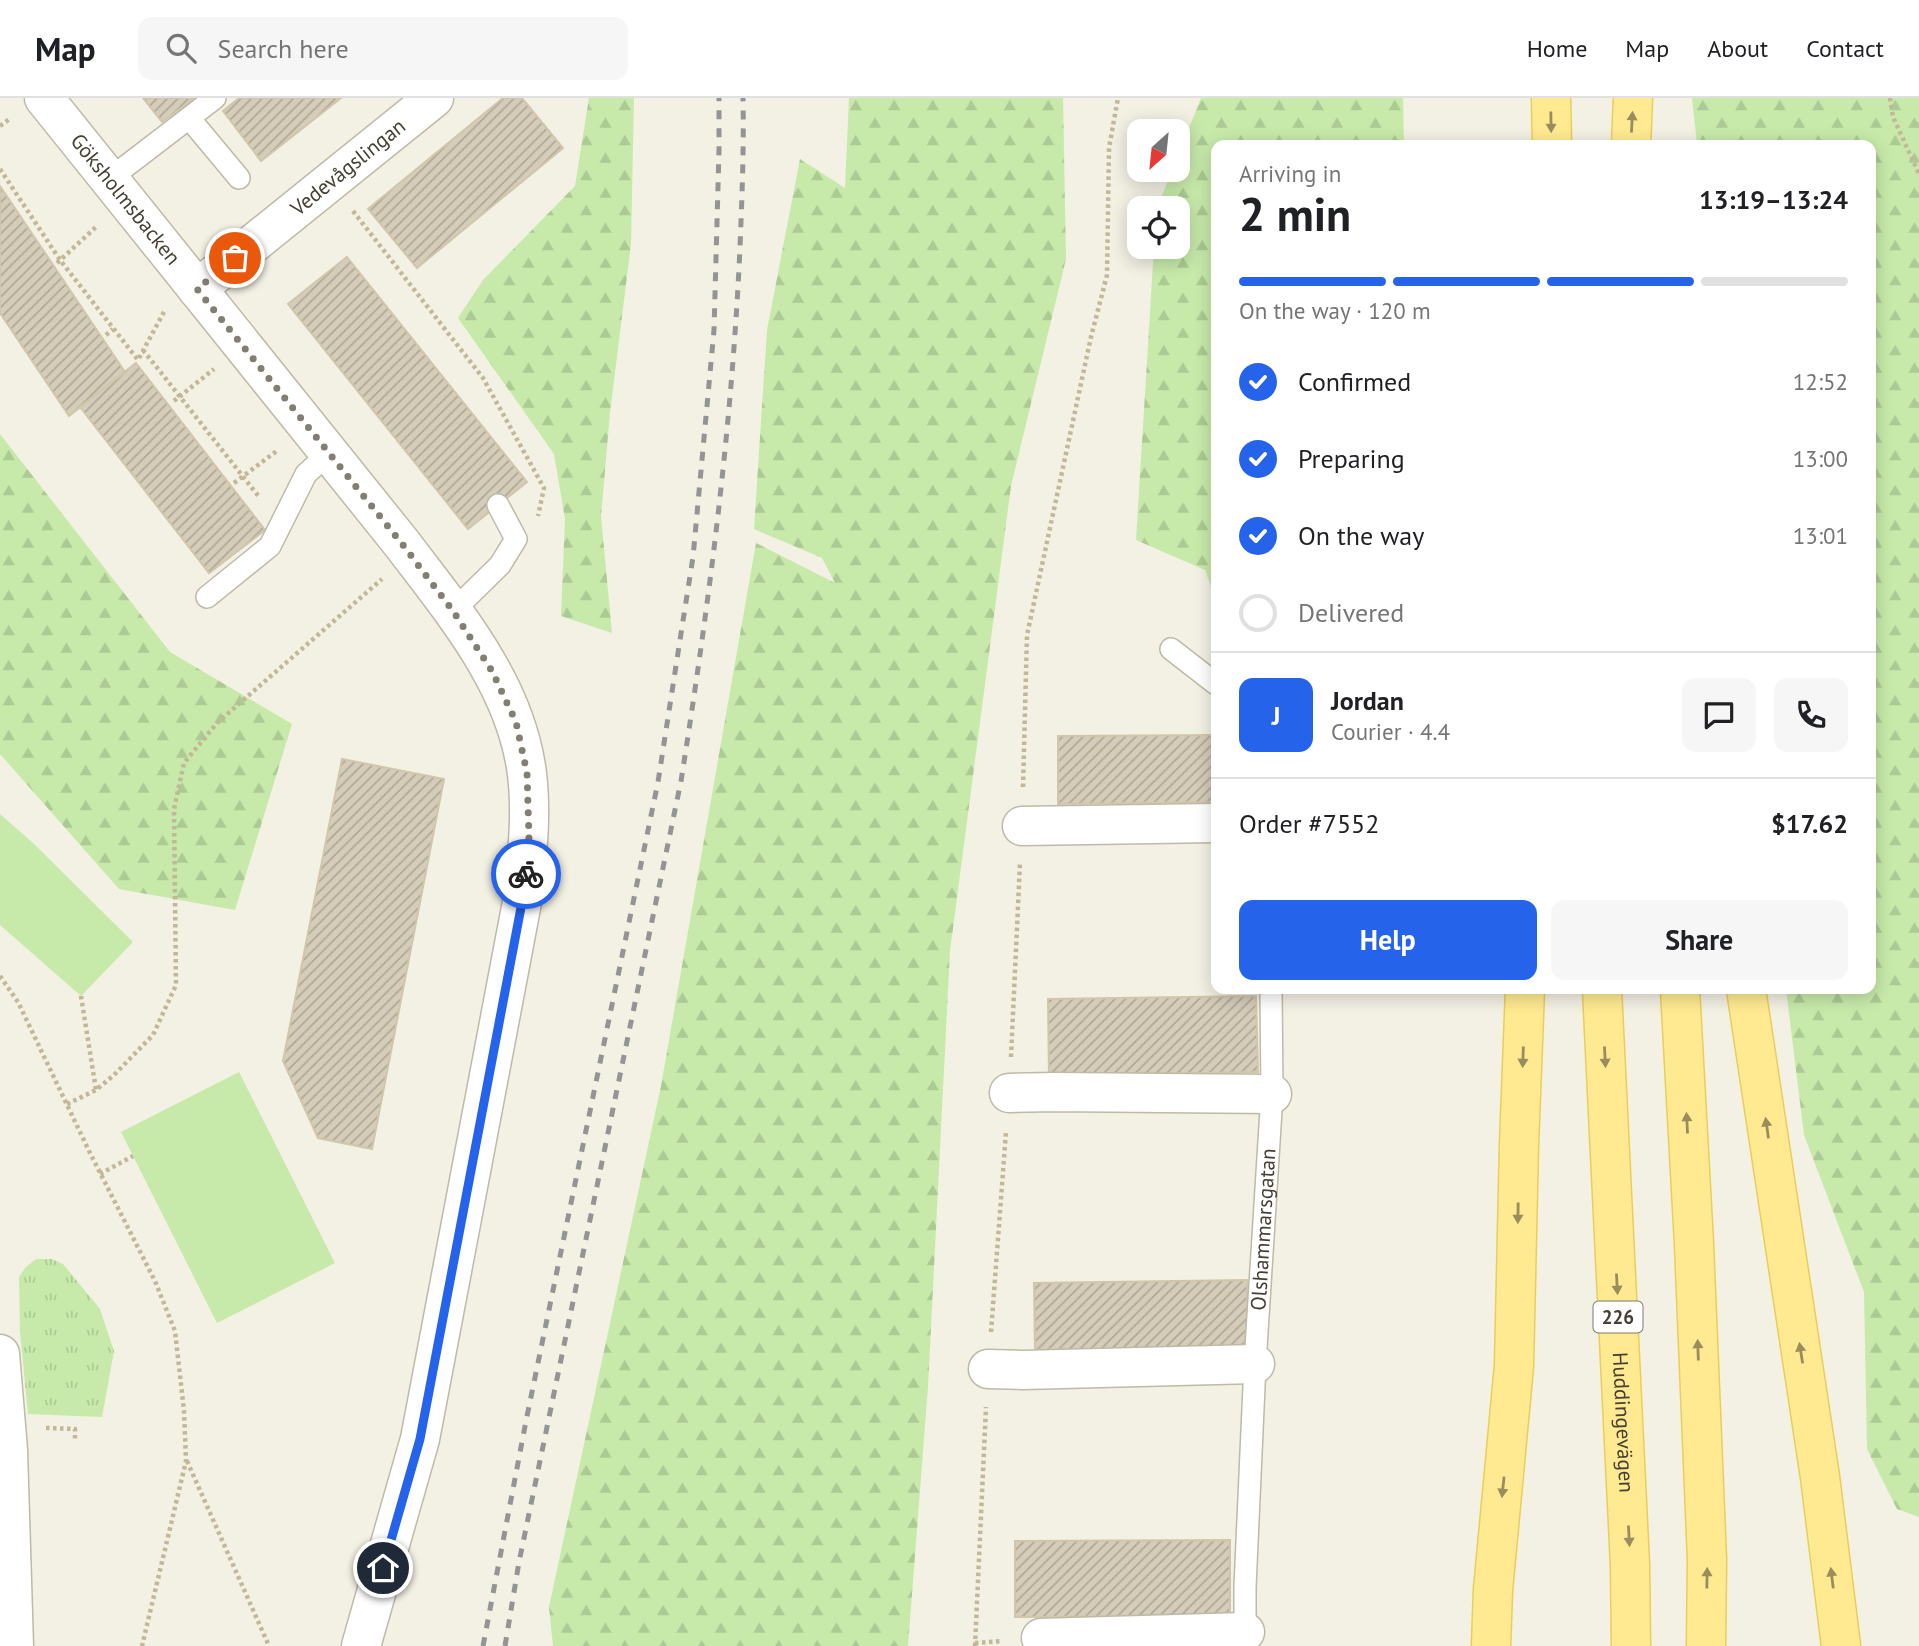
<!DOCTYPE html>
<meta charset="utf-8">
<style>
:root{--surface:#fff;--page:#f6f6f6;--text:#202124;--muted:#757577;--line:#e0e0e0;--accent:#2563eb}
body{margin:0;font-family:"PT Sans",sans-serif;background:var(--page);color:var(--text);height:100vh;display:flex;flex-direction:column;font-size:26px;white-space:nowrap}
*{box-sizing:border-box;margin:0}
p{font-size:23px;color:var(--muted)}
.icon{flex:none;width:38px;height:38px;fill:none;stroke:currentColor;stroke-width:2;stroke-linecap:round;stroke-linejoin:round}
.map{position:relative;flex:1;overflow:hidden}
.panel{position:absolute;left:1211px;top:42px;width:665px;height:854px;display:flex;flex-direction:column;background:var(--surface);border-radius:14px;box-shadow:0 4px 18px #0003}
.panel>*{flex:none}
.needle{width:46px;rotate:207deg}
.tools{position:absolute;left:1127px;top:21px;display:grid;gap:14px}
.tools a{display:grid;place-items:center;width:63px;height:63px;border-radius:14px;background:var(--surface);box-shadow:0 4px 18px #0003;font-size:35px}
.pin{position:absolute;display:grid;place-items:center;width:60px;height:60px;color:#fff;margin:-30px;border:4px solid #fff;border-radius:50%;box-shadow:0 2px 7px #0007}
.courier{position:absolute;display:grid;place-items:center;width:70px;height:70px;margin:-35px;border:5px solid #2563eb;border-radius:50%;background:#fff;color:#222;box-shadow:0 2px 9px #0007}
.summary em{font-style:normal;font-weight:600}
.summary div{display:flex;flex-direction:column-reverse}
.summary{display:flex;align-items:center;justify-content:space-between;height:119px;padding:0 28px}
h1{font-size:46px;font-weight:600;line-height:52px}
.bar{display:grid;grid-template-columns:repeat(4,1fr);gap:10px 7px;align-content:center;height:84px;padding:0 28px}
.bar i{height:9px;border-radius:5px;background:var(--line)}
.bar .current{background:var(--accent)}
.bar p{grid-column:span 4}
.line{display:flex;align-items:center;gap:18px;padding:0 28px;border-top:2px solid var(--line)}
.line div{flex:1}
.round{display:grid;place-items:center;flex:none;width:74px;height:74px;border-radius:14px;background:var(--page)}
ol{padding:0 28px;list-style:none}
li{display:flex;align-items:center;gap:21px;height:77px}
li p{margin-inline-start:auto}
li .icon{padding:7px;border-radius:50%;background:var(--accent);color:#fff;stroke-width:4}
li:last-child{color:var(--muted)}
li i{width:38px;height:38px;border:4px solid var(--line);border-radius:50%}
.cta{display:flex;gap:14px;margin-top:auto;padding:14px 28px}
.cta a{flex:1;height:80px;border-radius:14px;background:var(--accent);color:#fff;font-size:28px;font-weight:600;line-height:80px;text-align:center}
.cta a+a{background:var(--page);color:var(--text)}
header{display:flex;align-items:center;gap:42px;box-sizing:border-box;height:98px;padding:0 35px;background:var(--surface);border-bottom:2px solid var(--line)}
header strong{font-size:33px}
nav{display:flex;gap:38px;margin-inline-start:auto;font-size:24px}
.search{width:490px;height:63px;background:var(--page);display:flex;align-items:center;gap:18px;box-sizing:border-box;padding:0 24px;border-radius:14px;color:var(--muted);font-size:26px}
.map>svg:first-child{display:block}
.grass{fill:#c7eaaa}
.forest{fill:url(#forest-firs)}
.park{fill:url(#park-tufts)}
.building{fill:url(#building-hatch);stroke:#d1c6ab;stroke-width:2}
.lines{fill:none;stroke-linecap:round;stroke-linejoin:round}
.lane-casing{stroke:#bfb9a6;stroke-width:24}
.street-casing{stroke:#bfb9a6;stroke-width:41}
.primary-casing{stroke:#ebcd5a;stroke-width:41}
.path{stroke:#c2b796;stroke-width:4.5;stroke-dasharray:3.5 3.5;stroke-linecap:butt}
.lane{stroke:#fff;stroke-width:21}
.street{stroke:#fff;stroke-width:38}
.primary{stroke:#ffea91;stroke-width:38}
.rail{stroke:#949494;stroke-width:5;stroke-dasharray:9 9;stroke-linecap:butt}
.oneway{fill:#998c5d}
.done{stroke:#827e71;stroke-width:7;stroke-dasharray:0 12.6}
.route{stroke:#2563eb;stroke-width:9}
.labels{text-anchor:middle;stroke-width:5;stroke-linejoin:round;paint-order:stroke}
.shield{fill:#fff;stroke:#7d7970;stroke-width:2}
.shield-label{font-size:19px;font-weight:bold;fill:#454033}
.street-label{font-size:21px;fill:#454033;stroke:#fff}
</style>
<header>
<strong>Map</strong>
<div class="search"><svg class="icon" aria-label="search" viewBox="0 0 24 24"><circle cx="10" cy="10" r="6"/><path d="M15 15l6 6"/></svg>Search here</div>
<nav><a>Home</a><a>Map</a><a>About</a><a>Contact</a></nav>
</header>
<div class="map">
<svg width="1919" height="1548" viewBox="0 0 1919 1548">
<defs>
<pattern id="forest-firs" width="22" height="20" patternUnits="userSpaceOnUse" patternTransform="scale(1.75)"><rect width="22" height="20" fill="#c7eaaa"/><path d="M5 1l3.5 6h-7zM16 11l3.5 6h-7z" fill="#acca93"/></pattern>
<pattern id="park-tufts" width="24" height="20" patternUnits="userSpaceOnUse" patternTransform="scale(1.75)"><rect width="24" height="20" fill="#c7eaaa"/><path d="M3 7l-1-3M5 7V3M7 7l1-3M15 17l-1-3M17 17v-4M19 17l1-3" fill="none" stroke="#acca93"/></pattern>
<pattern id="building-hatch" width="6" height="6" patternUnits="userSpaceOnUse" patternTransform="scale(1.75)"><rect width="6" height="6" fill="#d5cdb9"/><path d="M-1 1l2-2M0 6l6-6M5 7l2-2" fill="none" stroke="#afa897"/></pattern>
</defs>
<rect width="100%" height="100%" fill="#f3f0e4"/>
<path class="grass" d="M0 716 33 745 133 844 81 898 0 827Z
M239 974 335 1165 217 1225 121 1034Z"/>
<path class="forest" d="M589 0H634L631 146 610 315 601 418 612 535 561 518 565 421 554 356 458 220 483 182 575 88Z
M849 0H1063L1066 161 1011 388 950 853 928 1289 908 1548H553L549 1509 661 988 756 445 835 485 822 460 754 431 767 232 800 61 845 90Z
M1201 0H1403L1404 47H1216V502L1205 472 1136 442 1154 149H1178V110H1157L1172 72H1178V58Z
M1692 0H1919V1419L1897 1411 1867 1351 1864 1194 1804 1037 1786 891H1871V47H1697Z
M0 336 170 554 292 626 235 812 119 791 0 656Z"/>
<path class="park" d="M36 1161H52L63 1166 100 1211 114 1253 102 1319 28 1316 20 1234 19 1179 26 1169Z"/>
<path class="building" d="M143 0H195L162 24Z
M239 0H341L261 63 223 13Z
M503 0H522L563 50 417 170 368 111Z
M0 88 125 274 69 318 0 215Z
M347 159 527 384 468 431 288 206Z
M136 265 265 432 209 475 80 309Z
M1216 637V704L1058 706V638Z
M342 661 444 681 372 1051 318 1040 283 963Z
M1256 898 1258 974 1049 978 1048 901Z
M1247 1182V1250L1035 1252 1034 1185Z
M1230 1442V1518L1015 1519V1443Z"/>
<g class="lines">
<g class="lane-casing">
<g id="lane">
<path d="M189 20 239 80"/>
<path d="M108 82 215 0"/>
<path d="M207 499 270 448 306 376 329 355"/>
<path d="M453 513 500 467 516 441 498 407"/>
<path d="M1171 551 1216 586"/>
<path id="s1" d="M1245 1542V1489L1255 1266 1272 996 1271 891"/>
</g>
</g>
<g class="street-casing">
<g id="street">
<path id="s2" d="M44 0 403 447C455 516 516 587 527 676 532 717 527 758 523 799L420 1341 361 1548"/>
<path id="s3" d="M197 191 434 0"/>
<path d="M1022 728 1216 725"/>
<path d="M1009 995 1054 994 1272 996"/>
<path d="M0 1256 8 1352 14 1548"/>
<path d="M988 1271 1023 1272 1255 1266"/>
<path d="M1041 1540 1245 1534"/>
</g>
</g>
<g class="primary-casing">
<g id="primary">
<path d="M1551 0 1552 47"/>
<path d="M1631 47 1633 0"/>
<path id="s4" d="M1602 891 1630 1467 1631 1548"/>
<path d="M1680 891 1694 1146 1707 1462 1706 1548"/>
<path d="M1746 891 1820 1379 1841 1548"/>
<path d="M1491 1548 1493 1492 1514 1268 1519 1047 1525 891"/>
</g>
</g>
<path class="path" d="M1890 0 1893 19 1919 76
M0 28 11 20
M0 71 60 162 138 262 165 212
M353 113 483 280 544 390 538 418
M57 165 96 129
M106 237 113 231
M143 252 260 400
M174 303 214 271
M234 385 278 352
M1023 689 1027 537 1091 239 1107 177 1109 50 1118 0
M0 878 18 904 90 1055 155 1183 175 1233 184 1313 186 1363 142 1548
M81 898 96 992
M1011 959 1020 765
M67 1006 96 992 114 977 153 937 176 887 174 711 184 665 217 625 382 481
M100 1076 133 1058
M991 1234 1006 1034
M46 1330 75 1331V1344
M187 1363 269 1548
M975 1545 1002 1543
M975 1548 986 1309"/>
<use href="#lane" class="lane"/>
<use href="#street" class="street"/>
<use href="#primary" class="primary"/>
<path class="rail" d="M483 1548 526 1323 658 684 680 542 693 459 714 232 719 52V0
M505 1548 519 1464 681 683C709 506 732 328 740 149 742 99 744 50 743 0"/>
</g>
<defs><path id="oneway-solid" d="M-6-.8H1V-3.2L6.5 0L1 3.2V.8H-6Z" transform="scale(1.75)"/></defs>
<g class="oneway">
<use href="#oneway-solid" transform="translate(1551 24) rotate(89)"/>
<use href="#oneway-solid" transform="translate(1632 24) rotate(-87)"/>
<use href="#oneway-solid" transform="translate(1523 959) rotate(92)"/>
<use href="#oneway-solid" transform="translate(1605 959) rotate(87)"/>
<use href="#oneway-solid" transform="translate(1687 1025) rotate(-93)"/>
<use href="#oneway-solid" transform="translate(1767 1030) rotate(-98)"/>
<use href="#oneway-solid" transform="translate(1518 1115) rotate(91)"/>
<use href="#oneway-solid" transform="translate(1617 1186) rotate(87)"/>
<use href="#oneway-solid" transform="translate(1698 1252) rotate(-92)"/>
<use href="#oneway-solid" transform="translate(1801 1255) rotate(-99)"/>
<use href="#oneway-solid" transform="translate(1503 1389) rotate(96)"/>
<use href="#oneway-solid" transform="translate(1629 1438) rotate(87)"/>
<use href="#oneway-solid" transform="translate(1707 1480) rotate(-89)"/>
<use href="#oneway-solid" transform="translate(1832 1480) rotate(-97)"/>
</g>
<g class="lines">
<path class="done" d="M235 160 197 191 403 447 453 513 492 573 516 624 527 675 529 739 526 776"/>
<path class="route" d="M383 1470 420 1341 523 799 526 776"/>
</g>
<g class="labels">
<rect class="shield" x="1593.5" y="1203.5" width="49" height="31" rx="5"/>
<g class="shield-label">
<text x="1618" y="1226">226</text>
</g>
<g class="street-label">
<text dy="7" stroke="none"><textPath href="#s3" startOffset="194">Vedevågslingan</textPath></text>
<text dy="7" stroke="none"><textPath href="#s2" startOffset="130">Göksholmsbacken</textPath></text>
<text dy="7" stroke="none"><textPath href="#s1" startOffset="411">Olshammarsgatan</textPath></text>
<text dy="7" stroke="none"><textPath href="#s4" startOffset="434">Huddingevägen</textPath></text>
</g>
</g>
</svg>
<div class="tools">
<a><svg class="needle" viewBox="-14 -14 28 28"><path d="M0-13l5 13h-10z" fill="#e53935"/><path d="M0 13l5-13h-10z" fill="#757577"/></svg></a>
<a><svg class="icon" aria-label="locate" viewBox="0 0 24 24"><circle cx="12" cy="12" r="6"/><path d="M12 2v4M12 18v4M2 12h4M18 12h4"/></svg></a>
</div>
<div class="pin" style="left:235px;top:160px;background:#ea580c"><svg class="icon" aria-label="bag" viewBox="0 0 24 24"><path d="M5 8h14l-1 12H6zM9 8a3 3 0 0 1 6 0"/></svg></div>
<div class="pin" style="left:383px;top:1470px;background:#1f2937"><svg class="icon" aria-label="home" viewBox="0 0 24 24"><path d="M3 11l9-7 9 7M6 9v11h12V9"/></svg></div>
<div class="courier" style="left:526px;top:776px"><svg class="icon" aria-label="bike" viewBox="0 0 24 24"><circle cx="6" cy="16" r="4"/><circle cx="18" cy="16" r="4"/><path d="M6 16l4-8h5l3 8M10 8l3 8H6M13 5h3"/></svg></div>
<section class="panel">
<div class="summary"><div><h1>2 min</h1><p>Arriving in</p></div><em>13:19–13:24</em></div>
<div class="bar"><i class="current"></i><i class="current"></i><i class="current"></i><i></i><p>On the way · 120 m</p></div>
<ol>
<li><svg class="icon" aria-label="check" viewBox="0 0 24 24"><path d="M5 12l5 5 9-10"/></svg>Confirmed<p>12:52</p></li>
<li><svg class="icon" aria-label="check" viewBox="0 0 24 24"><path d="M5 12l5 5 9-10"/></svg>Preparing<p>13:00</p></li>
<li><svg class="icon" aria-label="check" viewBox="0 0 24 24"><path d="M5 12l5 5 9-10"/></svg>On the way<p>13:01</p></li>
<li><i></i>Delivered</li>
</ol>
<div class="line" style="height:126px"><b class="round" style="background:var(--accent);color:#fff">J</b><div><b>Jordan</b><p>Courier · 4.4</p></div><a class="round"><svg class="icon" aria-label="chat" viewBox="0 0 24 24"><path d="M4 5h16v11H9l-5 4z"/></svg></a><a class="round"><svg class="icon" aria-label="phone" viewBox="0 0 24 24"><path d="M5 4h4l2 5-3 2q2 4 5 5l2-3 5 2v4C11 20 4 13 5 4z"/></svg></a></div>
<div class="line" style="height:91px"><div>Order #7552</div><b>$17.62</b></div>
<div class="cta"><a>Help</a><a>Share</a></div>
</section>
</div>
